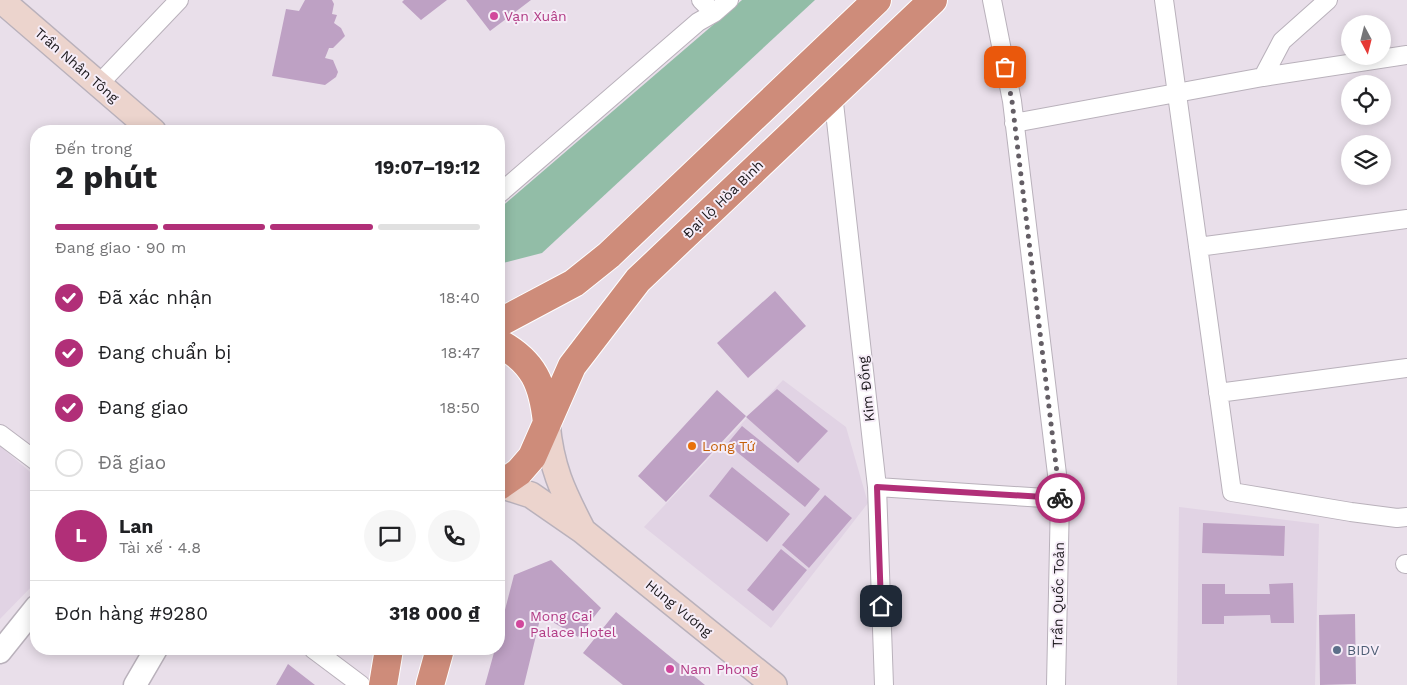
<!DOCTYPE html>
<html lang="vi">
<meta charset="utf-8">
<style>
:root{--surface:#fff;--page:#f6f6f6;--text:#202124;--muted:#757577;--line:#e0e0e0;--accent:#b12f78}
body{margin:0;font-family:"Work Sans",sans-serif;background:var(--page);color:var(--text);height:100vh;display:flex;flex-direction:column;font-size:19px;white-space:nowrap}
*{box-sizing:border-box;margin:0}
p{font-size:16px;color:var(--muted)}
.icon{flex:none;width:28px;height:28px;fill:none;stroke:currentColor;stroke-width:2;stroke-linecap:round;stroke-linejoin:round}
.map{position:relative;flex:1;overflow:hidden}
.details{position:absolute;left:30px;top:125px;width:475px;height:530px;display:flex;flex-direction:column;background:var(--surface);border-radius:20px;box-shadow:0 2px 12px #0003}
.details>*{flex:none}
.needle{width:32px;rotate:173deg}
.tools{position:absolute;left:1341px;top:15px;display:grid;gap:10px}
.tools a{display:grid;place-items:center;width:50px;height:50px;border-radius:50%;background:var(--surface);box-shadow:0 2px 12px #0003;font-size:25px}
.pin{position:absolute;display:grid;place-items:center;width:42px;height:42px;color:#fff;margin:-21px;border-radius:10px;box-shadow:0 2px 8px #0006}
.courier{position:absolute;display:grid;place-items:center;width:50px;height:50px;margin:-25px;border:4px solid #b12f78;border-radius:50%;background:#fff;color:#222;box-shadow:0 1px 6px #0007}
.head em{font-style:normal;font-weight:700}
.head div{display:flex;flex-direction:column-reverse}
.head{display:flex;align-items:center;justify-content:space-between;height:85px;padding:0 25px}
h1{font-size:32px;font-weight:700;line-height:38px}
.bar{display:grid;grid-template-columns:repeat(4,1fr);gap:8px 5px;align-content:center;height:60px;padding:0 25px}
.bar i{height:6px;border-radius:4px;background:var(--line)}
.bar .active{background:var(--accent)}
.bar p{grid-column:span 4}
.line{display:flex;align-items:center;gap:12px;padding:0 25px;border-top:1px solid var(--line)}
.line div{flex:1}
.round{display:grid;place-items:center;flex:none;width:52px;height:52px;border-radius:26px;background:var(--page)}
ol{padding:0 25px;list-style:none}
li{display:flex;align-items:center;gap:15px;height:55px}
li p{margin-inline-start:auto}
li .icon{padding:5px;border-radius:50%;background:var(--accent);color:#fff;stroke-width:4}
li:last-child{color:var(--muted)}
li i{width:28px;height:28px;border:2px solid var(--line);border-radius:50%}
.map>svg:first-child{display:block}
.built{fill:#e1d3e4}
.green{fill:#92bda7}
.building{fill:#bea1c4}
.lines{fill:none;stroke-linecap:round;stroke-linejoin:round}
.minor-casing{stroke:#b9b1bb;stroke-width:20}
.tertiary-casing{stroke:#b9b1bb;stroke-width:25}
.secondary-casing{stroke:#b9b1bb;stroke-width:28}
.trunk-casing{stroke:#fff;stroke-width:30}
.minor{stroke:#fff;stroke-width:18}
.tertiary{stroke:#fff;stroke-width:22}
.secondary{stroke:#ecd4cd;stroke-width:25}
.trunk{stroke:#ce8c7a;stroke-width:28}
.done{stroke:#645e65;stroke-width:5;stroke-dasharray:0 9}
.route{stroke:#b12f78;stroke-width:6}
.hotel-dot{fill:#d1479c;stroke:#f6edf8;stroke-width:2}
.food-dot{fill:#e8710a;stroke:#f6edf8;stroke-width:2}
.service-dot{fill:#5c6f8a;stroke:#f6edf8;stroke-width:2}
.labels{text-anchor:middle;stroke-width:4;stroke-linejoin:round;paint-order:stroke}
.hotel-label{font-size:14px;fill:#b23c85;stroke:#f6edf8;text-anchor:start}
.street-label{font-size:14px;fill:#1c191d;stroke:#f6edf8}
.food-label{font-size:14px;fill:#c56008;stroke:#f6edf8;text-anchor:start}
.service-label{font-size:14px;fill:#4e5e75;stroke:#f6edf8;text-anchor:start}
</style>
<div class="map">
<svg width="1407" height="685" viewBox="0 0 1407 685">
<rect width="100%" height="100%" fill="#e9dfea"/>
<path class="built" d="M783 380 846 427 868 503 771 628 644 527Z
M0 446 36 477V582L0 619Z
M1179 507 1319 524 1315 685H1177Z"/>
<path class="green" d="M742 0H815L542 253 499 264V209Z"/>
<path class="building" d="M305 0H332L334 4 332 14 337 15 334 23 341 28 345 36 333 48H329L325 58 333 60 338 72 336 77 325 85 272 76 286 9 299 11Z
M404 0H447L421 20 402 2Z
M466 0H531L490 31Z
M775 291 806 326 748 378 717 343Z
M777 389 828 431 798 463 746 417Z
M717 390 746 416 666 502 638 476Z
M742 426 820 489 805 507 727 444Z
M732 467 790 514 767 542 709 496Z
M825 495 852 518 809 568 782 545Z
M1203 523 1285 526 1284 556 1202 553Z
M781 549 807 570 773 611 747 590Z
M551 560 601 608 578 637 541 615 524 685H485L495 649H499V633L514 575Z
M1293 583 1294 623H1271L1270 615 1224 616V624H1202V584H1225V594H1270L1269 584Z
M616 612 667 654 705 685H623L583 653Z
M1355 614 1356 684 1320 685 1319 615Z
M288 664 315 685H276Z"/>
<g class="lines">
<g class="minor-casing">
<path id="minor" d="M701 0 714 13
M992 0 1012 101 1060 499 1056 685
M1164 0 1232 492 1351 512 1397 518 1407 517
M1263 77 1282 41 1328 0
M99 84 179 0
M833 94 877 487 884 685
M1014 123 1263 77 1407 55
M499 194 698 22 714 13 729 0
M1198 247 1407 219
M1218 393 1407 368
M0 434 36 461
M877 487 1060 499
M1405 564H1407
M313 649 361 685"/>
</g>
<g class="tertiary-casing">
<path id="tertiary" d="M0 652 36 607
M135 685 156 649"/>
</g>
<g class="secondary-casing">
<path id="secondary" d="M1 0 153 131
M547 423C551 467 562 490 582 529
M503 486 531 495 583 531 774 685"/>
</g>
<g class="trunk-casing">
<path id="trunk" d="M499 323 574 283 609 255 877 0
M499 343C534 362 543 384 547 423
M499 486 519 472 532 457 572 366 638 280 933 0
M383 685 389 649
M430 685 440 649"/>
</g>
<use href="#minor" class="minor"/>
<use href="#tertiary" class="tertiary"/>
<use href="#secondary" class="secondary"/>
<use href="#trunk" class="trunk"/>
</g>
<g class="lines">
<path class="done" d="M1005 67 1012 101 1060 498"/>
<path class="route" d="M881 606 877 487 1060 498"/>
</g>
<g class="hotel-dot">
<circle cx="494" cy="16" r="5"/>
<circle cx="520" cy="624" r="5"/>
<circle cx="670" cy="669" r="5"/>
</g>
<circle class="food-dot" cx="692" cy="446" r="5"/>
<circle class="service-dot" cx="1337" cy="650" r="5"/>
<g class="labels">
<g class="hotel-label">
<text x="504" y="21">Vạn Xuân</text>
<text x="530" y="621">Mong Cai<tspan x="530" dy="16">Palace Hotel</tspan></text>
<text x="680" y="674">Nam Phong</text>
</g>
<g class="street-label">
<text transform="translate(77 65) rotate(41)" y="5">Trần Nhân Tông</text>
<text transform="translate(723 199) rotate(-44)" y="5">Đại lộ Hòa Bình</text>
<text transform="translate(866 389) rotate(-96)" y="5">Kim Đồng</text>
<text transform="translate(1058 595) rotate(-89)" y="5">Trần Quốc Toản</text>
<text transform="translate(679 608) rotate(39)" y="5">Hùng Vương</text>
</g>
<g class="food-label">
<text x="702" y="451">Long Tứ</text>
</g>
<g class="service-label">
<text x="1347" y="655">BIDV</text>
</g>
</g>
</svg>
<div class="tools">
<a><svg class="needle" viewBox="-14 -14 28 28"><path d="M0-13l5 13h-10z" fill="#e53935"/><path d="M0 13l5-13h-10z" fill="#757577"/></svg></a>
<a><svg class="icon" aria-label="locate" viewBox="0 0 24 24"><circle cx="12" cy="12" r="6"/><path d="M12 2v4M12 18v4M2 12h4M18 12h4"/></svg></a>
<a><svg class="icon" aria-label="layers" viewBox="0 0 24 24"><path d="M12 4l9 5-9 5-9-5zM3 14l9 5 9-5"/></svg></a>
</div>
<div class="pin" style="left:1005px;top:67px;background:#ea580c"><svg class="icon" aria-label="bag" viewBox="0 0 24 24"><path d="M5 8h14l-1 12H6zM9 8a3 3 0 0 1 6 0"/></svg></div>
<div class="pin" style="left:881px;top:606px;background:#1f2937"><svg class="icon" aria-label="home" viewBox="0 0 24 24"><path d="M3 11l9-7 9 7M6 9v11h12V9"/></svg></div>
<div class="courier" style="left:1060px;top:498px"><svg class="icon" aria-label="bike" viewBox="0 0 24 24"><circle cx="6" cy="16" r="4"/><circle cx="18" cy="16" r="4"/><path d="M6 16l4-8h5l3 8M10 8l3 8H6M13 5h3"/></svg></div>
<section class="details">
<div class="head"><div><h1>2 phút</h1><p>Đến trong</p></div><em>19:07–19:12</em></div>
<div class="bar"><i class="active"></i><i class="active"></i><i class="active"></i><i></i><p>Đang giao · 90 m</p></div>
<ol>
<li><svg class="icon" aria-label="check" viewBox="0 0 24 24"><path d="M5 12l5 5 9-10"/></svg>Đã xác nhận<p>18:40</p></li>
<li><svg class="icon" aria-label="check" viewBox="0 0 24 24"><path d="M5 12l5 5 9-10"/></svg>Đang chuẩn bị<p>18:47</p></li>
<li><svg class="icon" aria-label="check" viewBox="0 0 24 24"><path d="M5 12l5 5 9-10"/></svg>Đang giao<p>18:50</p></li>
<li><i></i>Đã giao</li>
</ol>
<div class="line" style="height:90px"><b class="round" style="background:var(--accent);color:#fff">L</b><div><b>Lan</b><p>Tài xế · 4.8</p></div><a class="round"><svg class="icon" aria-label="chat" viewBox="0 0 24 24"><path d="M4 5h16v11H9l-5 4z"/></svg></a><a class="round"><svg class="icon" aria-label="phone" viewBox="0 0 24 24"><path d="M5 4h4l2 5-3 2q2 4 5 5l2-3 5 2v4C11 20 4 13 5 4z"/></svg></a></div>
<div class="line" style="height:65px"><div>Đơn hàng #9280</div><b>318 000 ₫</b></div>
</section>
</div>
